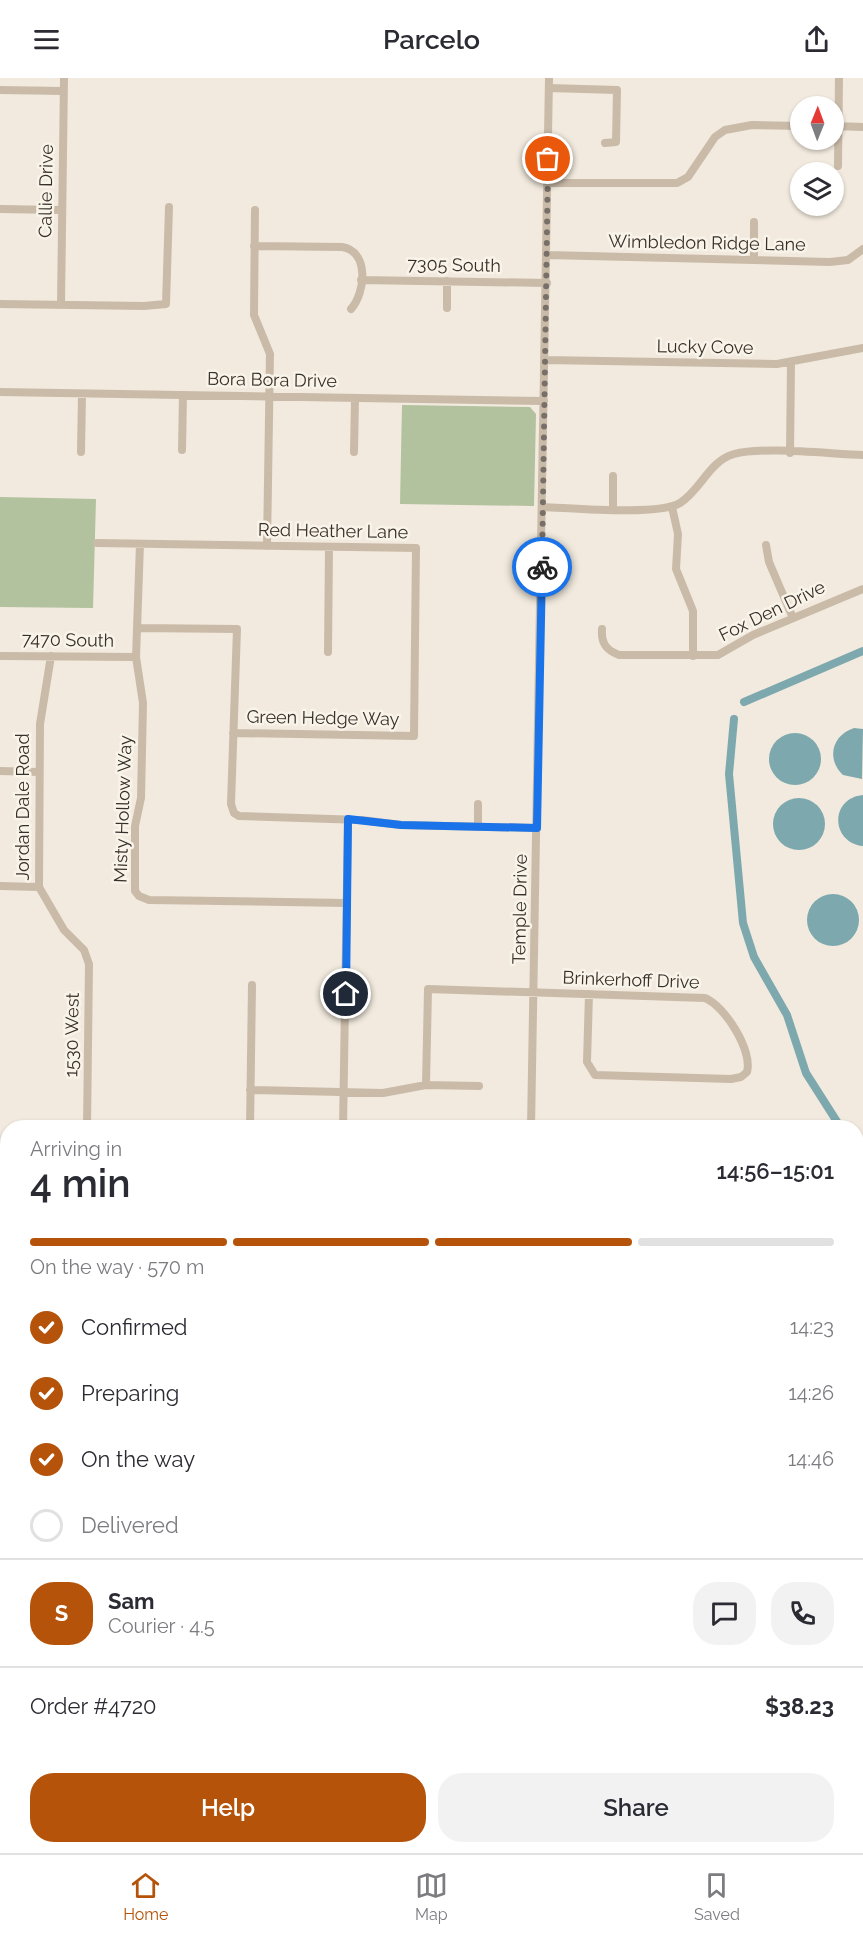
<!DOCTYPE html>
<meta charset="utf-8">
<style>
:root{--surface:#fff;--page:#f2f2f3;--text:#2b2b33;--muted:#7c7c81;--line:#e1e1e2;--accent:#b45309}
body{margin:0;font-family:Raleway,sans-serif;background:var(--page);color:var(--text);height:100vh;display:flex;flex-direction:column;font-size:22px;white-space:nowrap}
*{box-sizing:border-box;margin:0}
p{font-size:20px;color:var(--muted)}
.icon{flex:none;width:33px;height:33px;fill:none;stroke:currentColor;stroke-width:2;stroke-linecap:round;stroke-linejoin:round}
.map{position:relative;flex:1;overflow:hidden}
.side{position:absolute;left:0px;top:1042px;width:864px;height:734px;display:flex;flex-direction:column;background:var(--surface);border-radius:24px 24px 0 0;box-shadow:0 2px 4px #0004}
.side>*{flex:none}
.needle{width:39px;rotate:1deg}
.controls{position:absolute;left:790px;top:18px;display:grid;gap:12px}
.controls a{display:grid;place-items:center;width:54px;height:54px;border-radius:50%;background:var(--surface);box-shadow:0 2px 4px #0004;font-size:30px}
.pin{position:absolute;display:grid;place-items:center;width:51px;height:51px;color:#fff;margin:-26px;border:3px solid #fff;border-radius:50%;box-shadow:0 2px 6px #0007}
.courier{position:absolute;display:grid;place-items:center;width:60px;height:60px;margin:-30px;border:4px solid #1a73e8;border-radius:50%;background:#fff;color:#222;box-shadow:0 2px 8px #0007}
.head em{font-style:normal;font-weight:600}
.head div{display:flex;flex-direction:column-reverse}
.head{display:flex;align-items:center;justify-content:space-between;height:102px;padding:0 30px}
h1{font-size:39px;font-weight:600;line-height:45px}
.bar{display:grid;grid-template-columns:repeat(4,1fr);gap:9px 6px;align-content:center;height:72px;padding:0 30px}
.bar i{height:8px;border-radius:4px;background:var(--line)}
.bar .current{background:var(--accent)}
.bar p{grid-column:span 4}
.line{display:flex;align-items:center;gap:15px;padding:0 30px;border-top:2px solid var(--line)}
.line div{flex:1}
.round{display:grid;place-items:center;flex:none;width:63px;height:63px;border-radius:24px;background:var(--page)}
ol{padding:0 30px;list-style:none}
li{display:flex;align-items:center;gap:18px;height:66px}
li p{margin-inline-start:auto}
li .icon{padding:6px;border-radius:50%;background:var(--accent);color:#fff;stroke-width:4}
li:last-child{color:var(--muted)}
li i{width:33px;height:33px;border:3px solid var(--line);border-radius:50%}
.action{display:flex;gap:12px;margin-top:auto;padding:12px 30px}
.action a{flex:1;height:69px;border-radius:24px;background:var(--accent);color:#fff;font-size:24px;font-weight:600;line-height:69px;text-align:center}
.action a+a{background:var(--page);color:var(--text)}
header{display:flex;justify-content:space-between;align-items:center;height:78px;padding:0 30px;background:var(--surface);font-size:27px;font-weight:600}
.tabs{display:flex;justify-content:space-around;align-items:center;height:84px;border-top:2px solid var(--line);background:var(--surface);font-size:16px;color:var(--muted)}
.tabs a{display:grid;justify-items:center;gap:3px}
.tabs .current{color:var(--accent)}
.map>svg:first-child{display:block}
.green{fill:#b2c19e}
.water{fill:#7da8ae}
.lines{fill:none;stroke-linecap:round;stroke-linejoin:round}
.stream{stroke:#7da8ae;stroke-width:2}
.canal{stroke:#7da8ae;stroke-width:8}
.minor{stroke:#cabba9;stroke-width:8}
.major{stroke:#79675b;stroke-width:10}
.tram{stroke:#372f29;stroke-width:1.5}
.rail-casing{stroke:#372f29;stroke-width:4.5}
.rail{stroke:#f9f4ea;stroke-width:2;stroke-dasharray:7;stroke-linecap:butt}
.done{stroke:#787068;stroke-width:6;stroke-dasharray:0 10.8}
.route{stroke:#1a73e8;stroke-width:8}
.labels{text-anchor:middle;stroke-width:5;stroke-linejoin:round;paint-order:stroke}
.street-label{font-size:18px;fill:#372f29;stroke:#f9f4ea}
</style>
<header><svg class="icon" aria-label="menu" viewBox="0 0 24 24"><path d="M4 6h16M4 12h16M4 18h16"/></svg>Parcelo<svg class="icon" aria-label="share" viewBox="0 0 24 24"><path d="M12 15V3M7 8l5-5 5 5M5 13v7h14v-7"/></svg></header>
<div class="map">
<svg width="863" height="1775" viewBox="0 0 863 1775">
<rect width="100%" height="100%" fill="#f2eade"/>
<path class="green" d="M402 327 530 329 536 336 534 428 400 426Z
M0 419 96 421 93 530 0 529Z
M857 1307H863V1327L857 1338Z
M857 1426 863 1427V1553H857Z"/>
<path class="water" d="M854 650 863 651 862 701 843 697C826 681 832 657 854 650Z
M769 681a26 26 0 1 1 52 0a26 26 0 1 1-52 0Z
M863 717V768C830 764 830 720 863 717Z
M773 746a26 26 0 1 1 52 0a26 26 0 1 1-52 0Z
M807 842a26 26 0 1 1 52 0a26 26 0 1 1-52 0Z"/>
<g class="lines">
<path class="stream" d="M860 1175 863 1171
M856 1324 863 1321
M856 1592 863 1590"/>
<path class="canal" d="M744 624 863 573
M734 641 729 696 743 845 754 879 787 937 806 995 841 1050
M856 1367H863"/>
<path class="minor" d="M549 10 617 12 616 64 605 65
M0 12 63 13
M834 48 863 49
M838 88 839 0
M547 105H677L688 99 715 59 725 52 752 47 801 48
M0 131 62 132
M255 132 254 237 270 276 267 468
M254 168 342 169C369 173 366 214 351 231
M547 177 830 184 848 182 863 171
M754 182V144
M361 202 547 205
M0 226 144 228 166 226 169 129
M61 227 64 0
M447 230V203
M545 282 777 286 863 270
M0 314 544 323
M182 372 183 317
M81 374 82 316
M354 374 355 320
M790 375 791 285
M543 429C572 430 658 438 680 425 701 412 709 383 734 376 763 368 830 376 863 377
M672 429 678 456 676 491 693 533V578
M613 430V398
M97 465 416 470 414 658 233 655
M140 466 136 579 143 625 141 720 135 748V813L139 818 149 822 347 825
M766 467 769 484 793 540
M138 550 237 551 231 726 234 735 239 738 362 742 401 747 537 750
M602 551C601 565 606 572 619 577H718L753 557 863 511
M328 574 329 469
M0 578 136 579
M51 578 40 646 39 809 64 852 84 872 89 886 87 1050
M0 693 39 694
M478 726V749
M0 808 39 809
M426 1007 428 911 705 920C725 928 753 973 747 994L741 999 731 1001 595 997 587 984 589 916
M250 1012 383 1015 426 1007 479 1008
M531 1048 663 1050
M250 1050 252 907
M343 1050 348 741
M531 1050 549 0
M8 1322V1406
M4 1589 8 1506
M0 1756 4 1750
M519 1775V1768"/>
<path class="major" d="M0 1305H8
M856 1409H863"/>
<path class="tram" d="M856 1566 863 1563
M91 1775 110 1768
M118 1775 136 1768"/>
<g class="rail-casing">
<path id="rail" d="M88 1775 102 1768"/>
</g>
<use href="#rail" class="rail"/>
</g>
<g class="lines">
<path class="done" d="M542 489 548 81"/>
<path class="route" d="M346 916 348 741 401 747 537 750 542 489"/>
</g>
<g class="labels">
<g class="street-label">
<text transform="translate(46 113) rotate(-89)" y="6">Callie Drive</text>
<text transform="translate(707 165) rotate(1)" y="6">Wimbledon Ridge Lane</text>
<text transform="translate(454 187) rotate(1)" y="6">7305 South</text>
<text transform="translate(705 269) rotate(1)" y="6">Lucky Cove</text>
<text transform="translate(272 302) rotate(1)" y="6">Bora Bora Drive</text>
<text transform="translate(333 453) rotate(1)" y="6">Red Heather Lane</text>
<text transform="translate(772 533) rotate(-26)" y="6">Fox Den Drive</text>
<text transform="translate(68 562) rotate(1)" y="6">7470 South</text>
<text transform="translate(323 640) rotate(1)" y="6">Green Hedge Way</text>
<text transform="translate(23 729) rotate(-90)" y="6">Jordan Dale Road</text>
<text transform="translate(123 731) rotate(-88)" y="6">Misty Hollow Way</text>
<text transform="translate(520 831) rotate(-89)" y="6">Temple Drive</text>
<text transform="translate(631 902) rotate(2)" y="6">Brinkerhoff Drive</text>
<text transform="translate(72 957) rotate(-89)" y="6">1530 West</text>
</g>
</g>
</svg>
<div class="controls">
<a><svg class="needle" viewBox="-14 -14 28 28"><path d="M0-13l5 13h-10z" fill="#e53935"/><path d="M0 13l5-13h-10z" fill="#7c7c81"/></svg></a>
<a><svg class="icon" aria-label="layers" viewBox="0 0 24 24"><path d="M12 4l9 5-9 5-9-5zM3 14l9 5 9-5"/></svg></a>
</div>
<div class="pin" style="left:548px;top:81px;background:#ea580c"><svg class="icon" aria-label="bag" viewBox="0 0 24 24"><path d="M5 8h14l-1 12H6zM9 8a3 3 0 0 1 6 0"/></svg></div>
<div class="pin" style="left:346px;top:916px;background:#1f2937"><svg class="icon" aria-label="home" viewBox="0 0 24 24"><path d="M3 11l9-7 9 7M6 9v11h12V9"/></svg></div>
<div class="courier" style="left:542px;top:489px"><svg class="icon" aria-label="bike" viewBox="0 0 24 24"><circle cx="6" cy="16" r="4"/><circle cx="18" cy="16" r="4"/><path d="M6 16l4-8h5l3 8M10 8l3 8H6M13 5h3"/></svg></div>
<section class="side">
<div class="head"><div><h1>4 min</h1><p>Arriving in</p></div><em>14:56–15:01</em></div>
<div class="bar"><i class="current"></i><i class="current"></i><i class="current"></i><i></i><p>On the way · 570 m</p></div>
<ol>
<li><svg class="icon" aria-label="check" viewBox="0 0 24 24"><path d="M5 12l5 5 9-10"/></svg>Confirmed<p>14:23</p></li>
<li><svg class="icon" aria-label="check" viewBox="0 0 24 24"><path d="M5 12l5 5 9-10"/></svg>Preparing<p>14:26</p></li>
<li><svg class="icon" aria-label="check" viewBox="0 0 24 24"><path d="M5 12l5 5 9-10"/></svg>On the way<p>14:46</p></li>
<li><i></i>Delivered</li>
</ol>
<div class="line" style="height:108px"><b class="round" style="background:var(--accent);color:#fff">S</b><div><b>Sam</b><p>Courier · 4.5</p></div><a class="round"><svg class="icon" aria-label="chat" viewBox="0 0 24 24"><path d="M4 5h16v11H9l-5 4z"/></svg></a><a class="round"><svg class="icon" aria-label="phone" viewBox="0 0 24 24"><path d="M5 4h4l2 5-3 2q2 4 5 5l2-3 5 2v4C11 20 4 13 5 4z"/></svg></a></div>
<div class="line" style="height:78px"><div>Order #4720</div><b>$38.23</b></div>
<div class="action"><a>Help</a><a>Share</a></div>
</section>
</div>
<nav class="tabs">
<a class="current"><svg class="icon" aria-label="home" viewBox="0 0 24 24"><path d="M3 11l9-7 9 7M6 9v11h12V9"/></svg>Home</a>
<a><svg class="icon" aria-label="map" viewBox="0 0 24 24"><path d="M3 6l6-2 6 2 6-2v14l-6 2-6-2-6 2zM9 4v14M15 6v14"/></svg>Map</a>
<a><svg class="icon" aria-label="saved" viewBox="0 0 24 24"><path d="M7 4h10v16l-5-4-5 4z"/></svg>Saved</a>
</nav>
